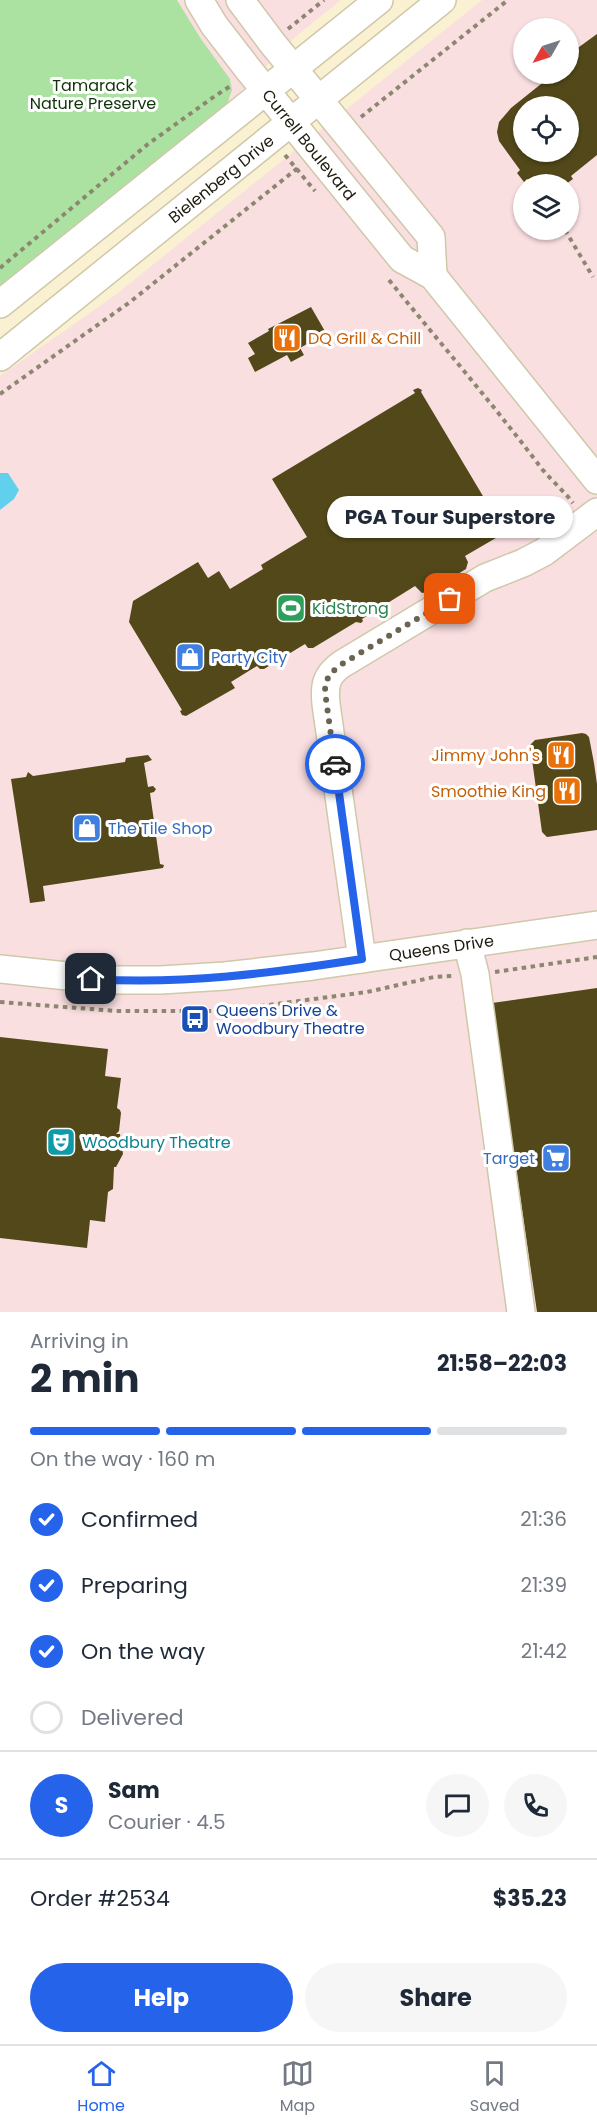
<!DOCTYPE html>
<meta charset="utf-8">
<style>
:root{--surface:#fff;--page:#f6f6f7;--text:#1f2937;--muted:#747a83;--line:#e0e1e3;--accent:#2563eb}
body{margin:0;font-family:Poppins,sans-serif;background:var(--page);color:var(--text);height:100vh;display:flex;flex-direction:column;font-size:22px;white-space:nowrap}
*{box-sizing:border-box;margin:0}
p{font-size:20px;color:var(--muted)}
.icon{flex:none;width:33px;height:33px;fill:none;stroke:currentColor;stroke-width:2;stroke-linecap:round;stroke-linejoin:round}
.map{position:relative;height:1312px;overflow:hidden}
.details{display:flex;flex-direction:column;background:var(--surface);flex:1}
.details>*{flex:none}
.needle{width:39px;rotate:231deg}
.controls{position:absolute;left:513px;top:18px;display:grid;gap:12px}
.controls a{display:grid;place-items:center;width:66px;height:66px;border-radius:50%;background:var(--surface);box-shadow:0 2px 4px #0004;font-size:30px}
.pin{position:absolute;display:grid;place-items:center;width:51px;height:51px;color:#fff;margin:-26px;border-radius:12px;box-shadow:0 3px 9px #0006}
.courier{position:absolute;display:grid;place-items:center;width:60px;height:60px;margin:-30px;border:4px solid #2563eb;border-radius:50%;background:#fff;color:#222;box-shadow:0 2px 8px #0007}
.bubble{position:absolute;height:42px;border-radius:21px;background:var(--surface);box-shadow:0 2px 4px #0004;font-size:20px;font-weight:700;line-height:42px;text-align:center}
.headline em{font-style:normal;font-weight:700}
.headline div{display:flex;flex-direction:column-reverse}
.headline{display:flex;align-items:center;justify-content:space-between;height:102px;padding:0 30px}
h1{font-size:39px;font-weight:700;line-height:45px}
.bar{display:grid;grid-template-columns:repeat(4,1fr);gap:9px 6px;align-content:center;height:72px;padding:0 30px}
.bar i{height:8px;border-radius:4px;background:var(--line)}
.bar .current{background:var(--accent)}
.bar p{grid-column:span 4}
.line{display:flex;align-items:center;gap:15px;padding:0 30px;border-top:2px solid var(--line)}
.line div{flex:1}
.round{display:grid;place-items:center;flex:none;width:63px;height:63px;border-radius:32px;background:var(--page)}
ol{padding:0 30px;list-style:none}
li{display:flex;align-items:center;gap:18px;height:66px}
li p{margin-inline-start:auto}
li .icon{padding:6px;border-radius:50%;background:var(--accent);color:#fff;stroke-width:4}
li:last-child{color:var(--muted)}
li i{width:33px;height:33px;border:3px solid var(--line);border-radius:50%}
.action{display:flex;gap:12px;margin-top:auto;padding:12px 30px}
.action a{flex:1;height:69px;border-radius:36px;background:var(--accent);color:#fff;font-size:24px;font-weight:700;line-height:69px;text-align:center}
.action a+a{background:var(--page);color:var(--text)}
.menu{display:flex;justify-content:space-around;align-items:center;height:84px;border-top:2px solid var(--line);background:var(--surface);font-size:16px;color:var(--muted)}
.menu a{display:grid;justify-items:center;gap:3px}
.menu .current{color:var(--accent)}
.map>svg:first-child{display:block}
.commercial{fill:#fadfe1;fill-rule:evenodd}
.green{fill:#abe2a1}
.water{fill:#60d0ed}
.building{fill:#524819;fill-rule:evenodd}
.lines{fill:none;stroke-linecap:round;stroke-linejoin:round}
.minor-casing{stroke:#d0c8a9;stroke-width:30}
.path{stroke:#8d8771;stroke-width:4;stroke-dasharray:4.5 4.5;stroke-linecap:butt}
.minor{stroke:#fff;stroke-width:27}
.done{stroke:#6a6552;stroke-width:6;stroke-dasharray:0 10.8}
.route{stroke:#2563eb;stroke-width:8}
.labels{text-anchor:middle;stroke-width:6;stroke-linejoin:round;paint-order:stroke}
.park-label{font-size:16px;fill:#0f3508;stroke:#fff}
.street-label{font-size:16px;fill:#1d1a0e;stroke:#fff}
.food-label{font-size:16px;fill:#c56008;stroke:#fff;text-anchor:end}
.leisure-label{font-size:16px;fill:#27864d;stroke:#fff;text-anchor:start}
.shop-label{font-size:16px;fill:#366cbe;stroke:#fff;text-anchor:start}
.transit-label{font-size:16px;fill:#164399;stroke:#fff;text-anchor:start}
.culture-label{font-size:16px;fill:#0d838f;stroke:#fff;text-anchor:start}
</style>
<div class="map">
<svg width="597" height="1312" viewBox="0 0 597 1312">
<rect width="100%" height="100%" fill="#f9f1d1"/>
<path class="commercial" d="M177 0H341L294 38 227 105 231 95V81L201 39Z
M482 0H597V1312H0V376L114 296ZM524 28H568V74H524ZM524 106H568V152H524ZM524 184H568V230H524Z"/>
<path class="green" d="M0 0H177L201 39 230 79 232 90 227 105 0 287Z"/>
<path class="water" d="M0 473H8L19 490 14 499 0 510Z"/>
<path class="building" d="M597 34V155L571 176 573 179 566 184 562 183 559 184H534L527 179 524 182 517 173 520 170 499 141 497 132 499 122 511 108 546 80 544 78 548 74H568V55ZM524 106H568V152H524Z
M311 307 326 333 300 348 304 355 291 362 287 355 255 372 248 358 255 354 248 343 269 331 268 329Z
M418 388 422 390 421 392 502 528H505L504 536 502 537 501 535 465 556 468 562 466 569 428 592 422 593 415 586 362 619 363 621 361 623 356 622 313 648H308L305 644 264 669H260L257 666 231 682 235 688 186 716 182 715 180 711 182 710 129 622 133 601 198 562 208 578 219 571 230 589 263 569 261 565 307 537 272 479 415 393 413 390Z
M582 733 586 734 589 737 594 763 597 784V830L547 837 542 832 530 745 535 740Z
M148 755 152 760 144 763 148 787 153 786 156 789 154 792 150 793 160 864 164 865 163 868 43 886 45 901 30 903 11 779 26 777 28 772 33 776 125 762 126 758Z
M597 988V1312H537L492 1003Z
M0 1037 108 1049 105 1076 121 1078 117 1108 120 1110 121 1113 119 1131 116 1134H120L123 1154 116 1167H114L113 1189 108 1192 105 1222 90 1220 87 1248 0 1238Z"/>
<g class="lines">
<g class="minor-casing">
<g id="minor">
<path id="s1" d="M199 0 214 25 248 69 402 259 433 276 597 480"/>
<path d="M240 0 273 44 431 237 433 276"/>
<path d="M0 304 379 0"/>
<path id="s2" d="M0 357 442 0"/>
<path d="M467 943 475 974 521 1312"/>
<path d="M362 959 326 704C324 685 326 675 342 664L485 578 523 563 544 552 597 512"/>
<path id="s3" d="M0 969 105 980H161L225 976 313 966 597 925"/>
</g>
</g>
<path class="path" d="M288 29 324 0
M361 117 508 0
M285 155 315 191
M565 230 593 277
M0 268 148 144 215 96 232 85
M389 280C440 343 493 404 542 469 552 481 564 491 573 503
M0 394 130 302 299 167
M495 972 597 957
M0 1002 116 1011H223L367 992 434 977 452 976"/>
<use href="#minor" class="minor"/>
</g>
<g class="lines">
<path class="done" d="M335 764 325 692C325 678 331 672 342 664L450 599"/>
<path class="route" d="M91 979C182 985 273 973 362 959L335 764"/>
</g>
<defs>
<g id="restaurant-square" transform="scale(1.5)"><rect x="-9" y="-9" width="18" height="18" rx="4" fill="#e8710a" stroke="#fff"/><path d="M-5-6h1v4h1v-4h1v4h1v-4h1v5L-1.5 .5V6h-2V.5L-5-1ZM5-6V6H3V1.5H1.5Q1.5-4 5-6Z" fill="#fff"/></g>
<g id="stadium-square" transform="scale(1.5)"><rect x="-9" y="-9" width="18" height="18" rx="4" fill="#2e9e5b" stroke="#fff"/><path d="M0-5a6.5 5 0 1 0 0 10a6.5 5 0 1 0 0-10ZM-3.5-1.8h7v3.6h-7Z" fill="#fff"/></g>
<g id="shop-square" transform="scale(1.5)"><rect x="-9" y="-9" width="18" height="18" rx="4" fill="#3f7fe0" stroke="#fff"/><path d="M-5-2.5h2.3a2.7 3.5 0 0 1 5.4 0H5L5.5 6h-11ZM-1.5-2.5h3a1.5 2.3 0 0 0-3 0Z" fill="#fff"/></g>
<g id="bus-square" transform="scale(1.5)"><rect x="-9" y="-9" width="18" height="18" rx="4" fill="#1a4fb4" stroke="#fff"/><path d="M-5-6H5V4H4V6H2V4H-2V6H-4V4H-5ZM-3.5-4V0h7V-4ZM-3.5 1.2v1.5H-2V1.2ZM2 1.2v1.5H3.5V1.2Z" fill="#fff"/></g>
<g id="theatre-square" transform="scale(1.5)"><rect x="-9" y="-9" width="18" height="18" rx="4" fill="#0f9aa8" stroke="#fff"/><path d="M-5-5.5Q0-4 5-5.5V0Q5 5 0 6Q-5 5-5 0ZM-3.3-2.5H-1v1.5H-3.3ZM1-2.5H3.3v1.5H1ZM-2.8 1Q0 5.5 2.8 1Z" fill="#fff"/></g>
<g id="supermarket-square" transform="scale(1.5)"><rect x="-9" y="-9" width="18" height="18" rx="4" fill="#3f7fe0" stroke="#fff"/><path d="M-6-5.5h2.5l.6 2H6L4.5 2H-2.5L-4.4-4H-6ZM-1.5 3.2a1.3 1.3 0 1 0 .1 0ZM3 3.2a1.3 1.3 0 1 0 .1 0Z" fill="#fff"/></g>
</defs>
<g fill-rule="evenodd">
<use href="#restaurant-square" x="287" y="338"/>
<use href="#stadium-square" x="291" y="608"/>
<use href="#shop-square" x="190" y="657"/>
<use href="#restaurant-square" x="561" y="755"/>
<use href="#restaurant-square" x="567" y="791"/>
<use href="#shop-square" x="87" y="828"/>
<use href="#bus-square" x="195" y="1019"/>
<use href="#theatre-square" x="61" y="1142"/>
<use href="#supermarket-square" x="556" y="1158"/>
</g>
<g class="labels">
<g class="park-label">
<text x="93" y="91">Tamarack<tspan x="93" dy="18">Nature Preserve</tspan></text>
</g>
<g class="street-label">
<text dy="6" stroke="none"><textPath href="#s1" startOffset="182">Currell Boulevard</textPath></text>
<text dy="6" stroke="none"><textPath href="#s2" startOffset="284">Bielenberg Drive</textPath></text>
<text dy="6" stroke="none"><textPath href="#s3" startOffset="444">Queens Drive</textPath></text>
</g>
<g class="food-label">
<text x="308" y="344" text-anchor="start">DQ Grill &amp; Chill</text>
<text x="540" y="761">Jimmy John's</text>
<text x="546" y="797">Smoothie King</text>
</g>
<g class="leisure-label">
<text x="312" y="614">KidStrong</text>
</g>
<g class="shop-label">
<text x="211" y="663">Party City</text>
<text x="108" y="834">The Tile Shop</text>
<text x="535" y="1164" text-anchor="end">Target</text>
</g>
<g class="transit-label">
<text x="216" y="1016">Queens Drive &amp;<tspan x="216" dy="18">Woodbury Theatre</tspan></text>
</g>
<g class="culture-label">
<text x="82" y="1148">Woodbury Theatre</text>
</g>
</g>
</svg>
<div class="controls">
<a><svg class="needle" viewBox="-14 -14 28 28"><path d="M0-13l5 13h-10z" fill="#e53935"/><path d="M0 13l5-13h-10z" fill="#747a83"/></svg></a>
<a><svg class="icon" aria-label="locate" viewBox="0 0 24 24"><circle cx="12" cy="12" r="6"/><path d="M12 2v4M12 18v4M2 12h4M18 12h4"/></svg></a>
<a><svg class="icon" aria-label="layers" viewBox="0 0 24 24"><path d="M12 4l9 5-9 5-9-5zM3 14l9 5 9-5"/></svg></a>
</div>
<div class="pin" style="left:450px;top:599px;background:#ea580c"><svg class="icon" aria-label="bag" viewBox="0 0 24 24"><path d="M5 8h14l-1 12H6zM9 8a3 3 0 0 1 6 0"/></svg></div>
<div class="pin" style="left:91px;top:979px;background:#1f2937"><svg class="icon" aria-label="home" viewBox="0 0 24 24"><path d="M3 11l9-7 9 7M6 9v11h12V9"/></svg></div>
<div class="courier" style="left:335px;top:764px"><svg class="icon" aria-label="car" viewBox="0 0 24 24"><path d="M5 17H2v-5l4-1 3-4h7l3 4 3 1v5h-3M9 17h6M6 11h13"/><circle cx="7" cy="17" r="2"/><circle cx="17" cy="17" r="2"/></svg></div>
<div class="bubble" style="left:327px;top:496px;width:246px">PGA Tour Superstore</div>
</div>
<section class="details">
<div class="headline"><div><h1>2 min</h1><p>Arriving in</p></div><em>21:58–22:03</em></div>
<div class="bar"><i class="current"></i><i class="current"></i><i class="current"></i><i></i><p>On the way · 160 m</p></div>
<ol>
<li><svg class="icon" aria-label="check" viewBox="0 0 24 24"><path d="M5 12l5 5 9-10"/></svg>Confirmed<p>21:36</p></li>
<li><svg class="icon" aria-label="check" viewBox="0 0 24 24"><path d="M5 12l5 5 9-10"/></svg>Preparing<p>21:39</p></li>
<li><svg class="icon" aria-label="check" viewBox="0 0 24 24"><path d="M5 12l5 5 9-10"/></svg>On the way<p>21:42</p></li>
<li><i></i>Delivered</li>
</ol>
<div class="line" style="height:108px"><b class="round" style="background:var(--accent);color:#fff">S</b><div><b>Sam</b><p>Courier · 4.5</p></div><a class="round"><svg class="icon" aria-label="chat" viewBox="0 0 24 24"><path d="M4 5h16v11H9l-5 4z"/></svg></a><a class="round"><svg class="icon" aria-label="phone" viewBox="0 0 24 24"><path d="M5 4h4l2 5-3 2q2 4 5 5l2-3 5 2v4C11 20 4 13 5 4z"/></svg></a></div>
<div class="line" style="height:78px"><div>Order #2534</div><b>$35.23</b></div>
<div class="action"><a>Help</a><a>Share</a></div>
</section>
<nav class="menu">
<a class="current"><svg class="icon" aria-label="home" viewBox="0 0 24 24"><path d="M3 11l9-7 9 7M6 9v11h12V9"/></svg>Home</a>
<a><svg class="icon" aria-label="map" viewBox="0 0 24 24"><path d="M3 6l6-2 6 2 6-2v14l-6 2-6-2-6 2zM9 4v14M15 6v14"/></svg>Map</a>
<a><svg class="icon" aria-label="saved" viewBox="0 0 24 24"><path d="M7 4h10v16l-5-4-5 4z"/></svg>Saved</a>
</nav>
